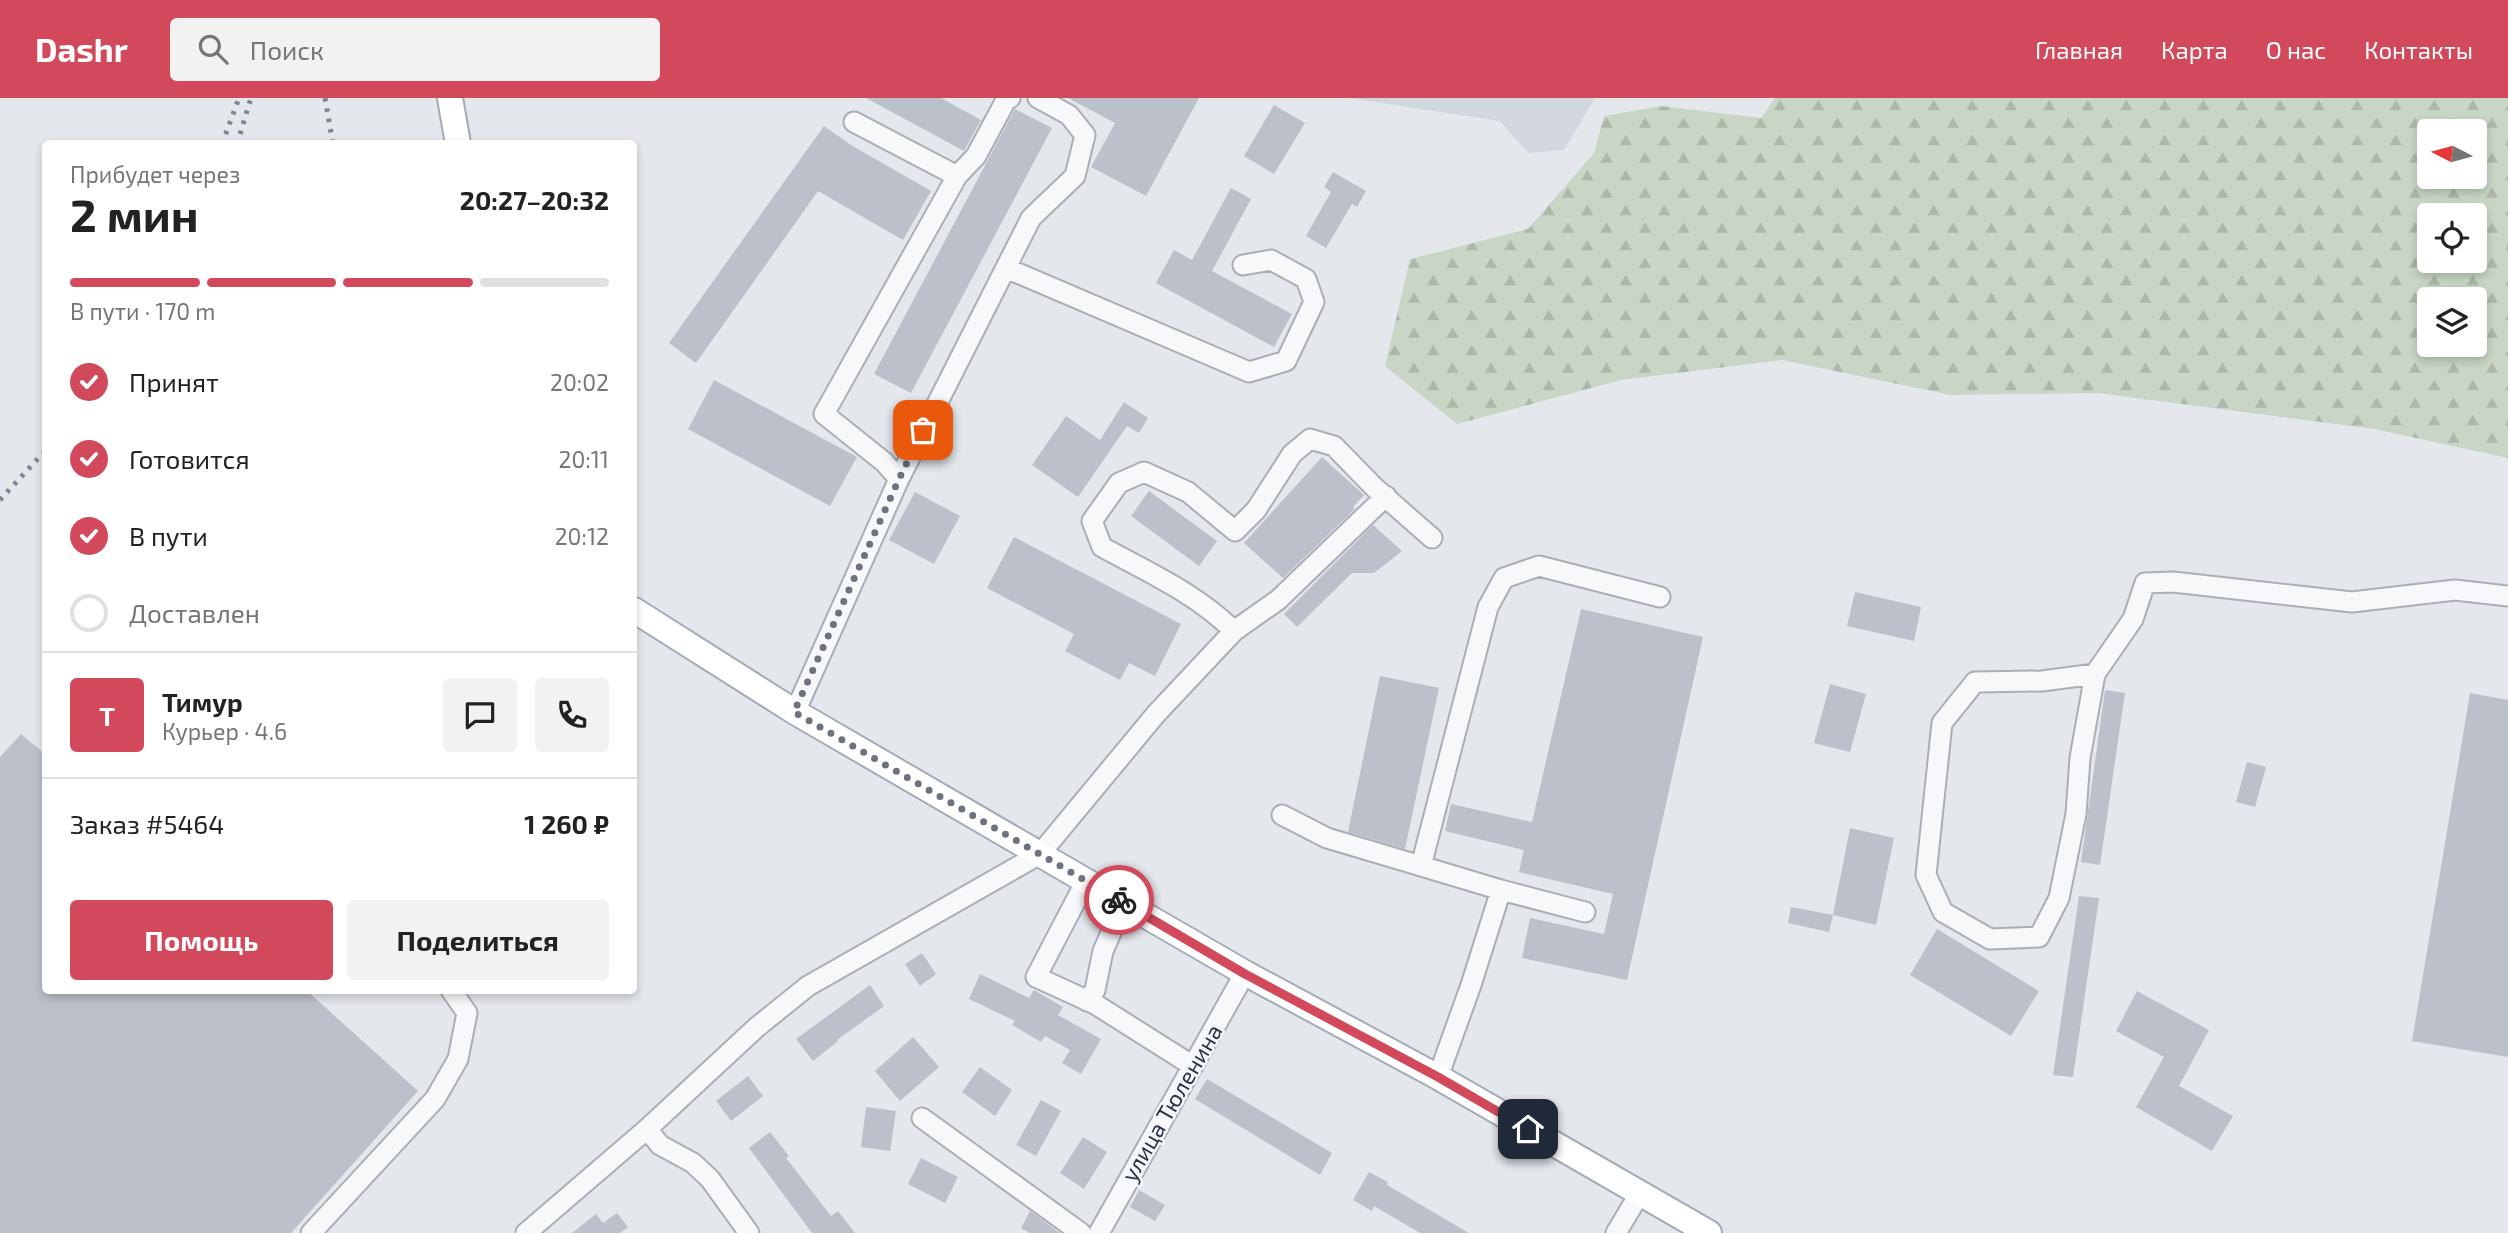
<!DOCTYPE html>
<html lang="ru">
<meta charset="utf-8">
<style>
:root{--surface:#fff;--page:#f2f2f2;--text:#222;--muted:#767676;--line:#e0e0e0;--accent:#d1495b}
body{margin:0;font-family:"Exo 2",sans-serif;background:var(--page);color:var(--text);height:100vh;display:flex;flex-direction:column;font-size:26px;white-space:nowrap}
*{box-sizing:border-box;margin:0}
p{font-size:23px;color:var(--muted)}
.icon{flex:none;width:38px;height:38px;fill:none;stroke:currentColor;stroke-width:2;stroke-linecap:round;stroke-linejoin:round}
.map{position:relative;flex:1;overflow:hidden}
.side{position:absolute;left:42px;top:42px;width:595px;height:854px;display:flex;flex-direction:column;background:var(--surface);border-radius:7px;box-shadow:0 4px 10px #0003}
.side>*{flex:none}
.needle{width:46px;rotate:276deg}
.buttons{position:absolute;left:2417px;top:21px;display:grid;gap:14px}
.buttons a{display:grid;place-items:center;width:70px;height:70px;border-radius:7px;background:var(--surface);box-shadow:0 4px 10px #0003;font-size:35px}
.pin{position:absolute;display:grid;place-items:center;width:60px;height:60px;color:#fff;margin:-30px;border-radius:14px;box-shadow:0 4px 10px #0006}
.courier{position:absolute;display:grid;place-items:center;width:70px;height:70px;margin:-35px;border:5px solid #d1495b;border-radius:50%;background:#fff;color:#222;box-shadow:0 2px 9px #0007}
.summary em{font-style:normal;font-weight:700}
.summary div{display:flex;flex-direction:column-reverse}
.summary{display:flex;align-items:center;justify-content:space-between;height:119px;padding:0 28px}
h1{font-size:46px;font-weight:700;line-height:52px}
.bar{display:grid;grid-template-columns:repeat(4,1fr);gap:10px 7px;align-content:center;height:84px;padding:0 28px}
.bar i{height:9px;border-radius:5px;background:var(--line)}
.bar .active{background:var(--accent)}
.bar p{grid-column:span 4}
.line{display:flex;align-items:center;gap:18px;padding:0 28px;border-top:2px solid var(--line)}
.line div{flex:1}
.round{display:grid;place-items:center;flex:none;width:74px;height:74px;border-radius:7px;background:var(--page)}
ol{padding:0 28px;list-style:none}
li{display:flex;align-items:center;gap:21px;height:77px}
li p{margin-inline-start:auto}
li .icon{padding:7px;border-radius:50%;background:var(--accent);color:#fff;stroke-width:4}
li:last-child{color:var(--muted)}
li i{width:38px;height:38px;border:4px solid var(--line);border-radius:50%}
.cta{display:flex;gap:14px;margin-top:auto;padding:14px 28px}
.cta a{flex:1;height:80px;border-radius:7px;background:var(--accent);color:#fff;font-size:28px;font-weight:700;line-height:80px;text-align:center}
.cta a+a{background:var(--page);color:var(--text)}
header{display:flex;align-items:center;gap:42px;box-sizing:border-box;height:98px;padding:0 35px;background:var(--accent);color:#fff}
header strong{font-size:33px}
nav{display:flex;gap:38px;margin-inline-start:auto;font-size:24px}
.search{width:490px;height:63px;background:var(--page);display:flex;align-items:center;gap:18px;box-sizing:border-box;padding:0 24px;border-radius:7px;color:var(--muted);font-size:26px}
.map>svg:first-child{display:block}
.built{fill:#d2d6de}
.forest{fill:url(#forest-firs);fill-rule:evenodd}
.building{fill:#bbc0ca}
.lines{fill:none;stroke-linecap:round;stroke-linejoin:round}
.minor-casing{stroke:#a9aeb7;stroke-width:23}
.major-casing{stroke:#a3abb8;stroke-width:28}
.minor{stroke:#f7f8fa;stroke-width:19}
.major{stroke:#fff;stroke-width:24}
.rail{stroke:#7d8696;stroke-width:5;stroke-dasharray:3.5 7;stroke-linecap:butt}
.done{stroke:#6c737f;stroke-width:7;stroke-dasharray:0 12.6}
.route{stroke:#d1495b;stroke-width:9}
.labels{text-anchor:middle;stroke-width:5;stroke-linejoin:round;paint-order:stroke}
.street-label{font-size:23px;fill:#2b3445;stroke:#f4f6f9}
</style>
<header>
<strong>Dashr</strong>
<div class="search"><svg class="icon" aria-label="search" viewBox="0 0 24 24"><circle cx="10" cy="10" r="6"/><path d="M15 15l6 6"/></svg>Поиск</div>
<nav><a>Главная</a><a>Карта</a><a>О нас</a><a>Контакты</a></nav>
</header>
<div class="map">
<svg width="2508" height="1135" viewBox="0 0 2508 1135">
<defs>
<pattern id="forest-firs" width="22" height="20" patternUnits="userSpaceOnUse" patternTransform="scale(1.75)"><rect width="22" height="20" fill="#c9d6c5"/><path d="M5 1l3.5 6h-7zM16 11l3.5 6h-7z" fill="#adb8ab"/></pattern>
</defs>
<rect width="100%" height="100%" fill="#e4e7ec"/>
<path class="built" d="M1349 0H1595L1564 52 1528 55 1500 23Z"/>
<path class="forest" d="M1775 0H2508V360L2374 331 2097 295 1951 297 1782 262 1621 282 1457 326 1385 268 1410 161 1528 131 1594 55 1604 18 1661 8 1761 20ZM2429 33H2474V79H2429ZM2429 117H2474V163H2429ZM2429 201H2474V247H2429Z"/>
<path class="building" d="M866 0H941L981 22 964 53Z
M1068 0H1199L1146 98 1091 69 1115 25Z
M1274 7 1305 25 1274 76 1244 58Z
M1015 11 1052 30 911 295 874 276Z
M824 28 851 47 931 93 903 142 818 93 696 265 669 245Z
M1333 74 1366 93 1357 109 1352 106 1326 150 1306 138 1331 94 1324 89Z
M1231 90 1251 101 1212 173 1292 216 1274 249 1156 185 1174 152 1192 162Z
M714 282 857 359 830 408 688 331Z
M1124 304 1148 320 1139 335 1127 328 1078 399 1032 367 1066 318 1100 342Z
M1322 359 1364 397 1353 409 1355 411 1283 480 1244 445Z
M1149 393 1217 443 1199 468 1131 418Z
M915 394 960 418 934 466 889 442Z
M1373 427 1402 453 1374 475H1352L1297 529 1284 516Z
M1014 439 1181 526 1155 578 1129 565 1120 582 1065 553 1074 536 987 490Z
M1855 494 1921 509 1914 543 1847 528Z
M1581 511 1703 539 1627 882 1522 860 1530 820 1604 836 1613 796 1519 774 1524 752 1445 733 1451 706 1532 724Z
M1380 578 1439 590 1405 751 1348 734Z
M1830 586 1866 596 1850 654 1814 645Z
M2105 592 2125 595 2100 767 2081 764Z
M2470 595 2508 602V959L2412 943Z
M21 636 46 657V892H306L418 993 291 1135H0V659Z
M2247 664 2266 669 2255 709 2236 704Z
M1850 730 1894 740 1876 827 1833 817Z
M2079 798 2099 800 2073 979 2053 977Z
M1791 809 1833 817 1829 834 1788 825Z
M1937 831 2039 893 2011 938 1910 877Z
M922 855 936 876 920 888 905 866Z
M980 876 1029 900 1034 892 1063 909 1058 917 1101 941 1081 976 1062 965 1070 952 1045 938 1041 944 1012 927 1015 923 969 901Z
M870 887 884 908 837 942 838 943 813 963 796 941Z
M2137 893 2209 932 2179 988 2233 1018 2212 1053 2136 1009 2164 959 2116 933Z
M913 939 939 969 900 1003 875 973Z
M980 969 1012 992 995 1018 962 994Z
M748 978 763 998 731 1023 716 1003Z
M1207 981 1332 1055 1320 1077 1195 1001Z
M1041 1002 1061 1013 1036 1058 1016 1047Z
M866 1009 896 1013 890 1053 861 1049Z
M770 1034 789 1058 786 1060 831 1118 838 1113 855 1135H812L749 1050Z
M1083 1039 1107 1054 1084 1091 1060 1075Z
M921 1060 958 1079 945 1105 908 1086Z
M1369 1074 1388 1084 1387 1087 1469 1135H1420L1374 1108 1372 1113 1353 1102Z
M1139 1092 1165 1107 1155 1123 1130 1109Z
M1030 1113 1060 1135H1030L1021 1130Z
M617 1115 628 1129 620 1135H572L596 1116 603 1125Z"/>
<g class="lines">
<g class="minor-casing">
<path id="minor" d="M854 24 957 78 976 58 1006 2 1010 0
M1006 170 1249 274 1286 263 1314 204 1306 181 1271 162 1243 167
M899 381 1031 120 1075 78 1085 37 1069 17 1038 0
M1234 533 1278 502 1386 398
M2095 576 2080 660 2076 716 2059 800 2039 839 1990 841 1943 814 1926 777 1942 625 1975 584 2042 583 2095 576 2133 521 2145 485 2173 484 2352 504 2455 492 2508 498
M795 614 899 381 884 364 824 316 957 78
M1282 717 1327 740 1421 768
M1086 783 1036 879 1095 906 1193 968
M1501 792 1585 814
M1087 903 1095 892 1103 853 1124 805
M1438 979 1471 887 1501 792 1421 768 1488 509 1504 480 1539 468 1660 499
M922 1020 1081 1135
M647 1031 660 1047 693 1065 710 1081 749 1135
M311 1135 435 1001 458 961 467 915 451 892
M526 1135 647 1031 757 929 808 888 1040 756 1156 616 1234 533C1197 496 1148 474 1102 449L1092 423 1119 385 1144 374 1188 394 1235 433 1256 412 1292 356 1310 341 1334 348 1375 390 1432 440
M1099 1135 1245 875
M1616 1135 1640 1095"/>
</g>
<g class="major-casing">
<path id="major" d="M450 0 458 46
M634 512 795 614 1086 783 1245 875 1438 979 1709 1135"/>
</g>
<use href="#minor" class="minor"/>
<use href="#major" class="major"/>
<path class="rail" d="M325 0 333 46
M222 46 239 0
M237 46 251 0
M0 402 43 355"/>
</g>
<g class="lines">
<path class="done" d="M923 332 899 381 794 614 1119 802"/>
<path class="route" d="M1119 802 1245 876 1438 979 1528 1031"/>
</g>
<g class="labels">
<g class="street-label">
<text transform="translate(1172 1005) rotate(-60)" y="8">улица Тюленина</text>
</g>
</g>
</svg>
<div class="buttons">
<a><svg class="needle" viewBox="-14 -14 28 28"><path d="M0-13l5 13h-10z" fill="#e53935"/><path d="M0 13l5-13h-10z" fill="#767676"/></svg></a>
<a><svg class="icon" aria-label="locate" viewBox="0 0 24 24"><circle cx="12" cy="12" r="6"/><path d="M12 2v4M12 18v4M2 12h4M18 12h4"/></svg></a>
<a><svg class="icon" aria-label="layers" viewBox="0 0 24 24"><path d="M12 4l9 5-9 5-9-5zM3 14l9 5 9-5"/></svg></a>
</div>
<div class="pin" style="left:923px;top:332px;background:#ea580c"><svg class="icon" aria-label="bag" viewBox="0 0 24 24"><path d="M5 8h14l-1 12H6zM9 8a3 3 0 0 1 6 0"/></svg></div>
<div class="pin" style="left:1528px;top:1031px;background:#1f2937"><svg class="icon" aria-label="home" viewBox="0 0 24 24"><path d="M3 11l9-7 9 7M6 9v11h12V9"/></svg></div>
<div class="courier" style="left:1119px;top:802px"><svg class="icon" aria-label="bike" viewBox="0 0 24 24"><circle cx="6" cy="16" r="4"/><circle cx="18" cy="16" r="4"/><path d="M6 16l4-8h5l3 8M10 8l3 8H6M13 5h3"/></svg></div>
<section class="side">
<div class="summary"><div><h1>2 мин</h1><p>Прибудет через</p></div><em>20:27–20:32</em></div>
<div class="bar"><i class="active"></i><i class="active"></i><i class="active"></i><i></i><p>В пути · 170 m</p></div>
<ol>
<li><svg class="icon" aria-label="check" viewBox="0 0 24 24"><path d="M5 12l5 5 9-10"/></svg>Принят<p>20:02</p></li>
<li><svg class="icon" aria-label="check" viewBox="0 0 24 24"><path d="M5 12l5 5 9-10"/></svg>Готовится<p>20:11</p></li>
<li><svg class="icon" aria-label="check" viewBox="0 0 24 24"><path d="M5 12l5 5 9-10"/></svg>В пути<p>20:12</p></li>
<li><i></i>Доставлен</li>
</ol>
<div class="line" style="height:126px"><b class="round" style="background:var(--accent);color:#fff">Т</b><div><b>Тимур</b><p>Курьер · 4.6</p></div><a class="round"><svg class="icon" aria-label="chat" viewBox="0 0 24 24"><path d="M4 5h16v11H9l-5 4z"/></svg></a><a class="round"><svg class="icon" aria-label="phone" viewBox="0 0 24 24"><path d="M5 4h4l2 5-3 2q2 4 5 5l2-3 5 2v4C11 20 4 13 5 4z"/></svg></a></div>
<div class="line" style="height:91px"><div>Заказ #5464</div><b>1 260 ₽</b></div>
<div class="cta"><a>Помощь</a><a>Поделиться</a></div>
</section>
</div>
